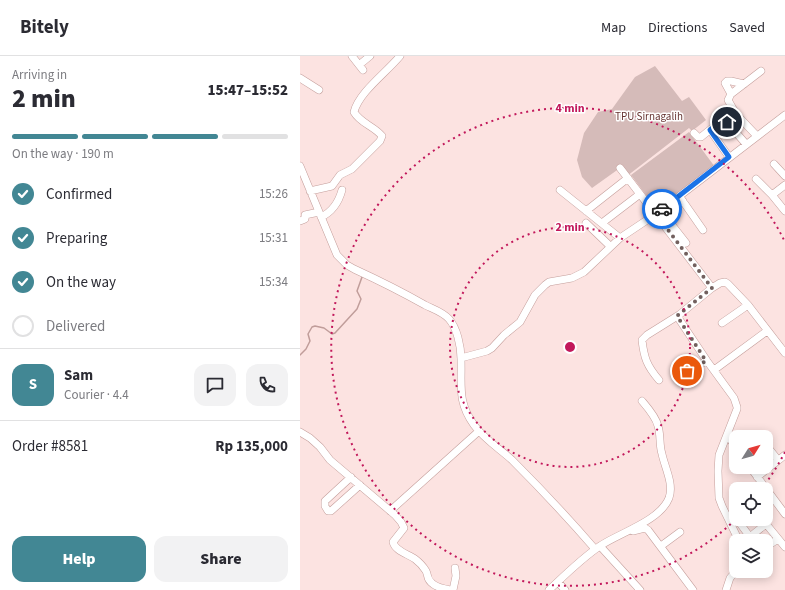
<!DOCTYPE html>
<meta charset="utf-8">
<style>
:root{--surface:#fff;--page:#f2f2f3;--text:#2b2b33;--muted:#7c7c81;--line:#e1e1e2;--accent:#428794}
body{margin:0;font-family:"Source Sans 3",sans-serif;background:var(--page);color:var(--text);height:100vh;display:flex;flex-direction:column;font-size:15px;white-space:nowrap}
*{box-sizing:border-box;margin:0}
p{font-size:13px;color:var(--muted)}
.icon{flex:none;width:22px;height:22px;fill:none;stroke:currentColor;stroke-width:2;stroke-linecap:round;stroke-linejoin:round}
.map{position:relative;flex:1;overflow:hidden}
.drawer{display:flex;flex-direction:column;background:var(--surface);width:300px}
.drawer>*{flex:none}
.needle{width:26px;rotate:53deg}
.tools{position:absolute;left:429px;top:374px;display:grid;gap:8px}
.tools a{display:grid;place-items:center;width:44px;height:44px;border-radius:8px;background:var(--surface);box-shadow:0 2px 10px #0003;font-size:20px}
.pin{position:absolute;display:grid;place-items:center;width:34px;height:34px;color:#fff;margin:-17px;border:2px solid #fff;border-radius:50%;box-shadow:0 1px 4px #0007}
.courier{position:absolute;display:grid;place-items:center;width:40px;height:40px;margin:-20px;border:3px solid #1a73e8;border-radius:50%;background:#fff;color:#222;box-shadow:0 1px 5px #0007}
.headline em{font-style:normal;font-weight:800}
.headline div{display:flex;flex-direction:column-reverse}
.headline{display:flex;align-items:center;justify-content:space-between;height:68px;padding:0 12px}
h1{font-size:26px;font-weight:800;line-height:30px}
.bar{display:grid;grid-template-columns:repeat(4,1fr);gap:6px 4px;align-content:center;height:48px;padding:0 12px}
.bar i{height:5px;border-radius:3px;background:var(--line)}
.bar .current{background:var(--accent)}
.bar p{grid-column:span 4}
.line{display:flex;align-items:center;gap:10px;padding:0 12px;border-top:1px solid var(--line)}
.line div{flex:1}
.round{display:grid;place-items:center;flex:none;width:42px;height:42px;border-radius:12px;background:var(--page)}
ol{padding:0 12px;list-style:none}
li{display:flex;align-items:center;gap:12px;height:44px}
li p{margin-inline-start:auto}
li .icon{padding:4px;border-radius:50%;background:var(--accent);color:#fff;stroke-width:4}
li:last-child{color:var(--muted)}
li i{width:22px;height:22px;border:2px solid var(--line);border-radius:50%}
.action{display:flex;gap:8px;margin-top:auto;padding:8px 12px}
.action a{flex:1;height:46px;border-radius:12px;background:var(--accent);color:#fff;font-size:16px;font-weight:800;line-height:46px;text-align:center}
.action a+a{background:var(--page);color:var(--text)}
header{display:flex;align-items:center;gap:24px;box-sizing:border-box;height:56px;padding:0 20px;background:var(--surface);border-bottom:1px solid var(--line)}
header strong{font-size:19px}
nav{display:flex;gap:22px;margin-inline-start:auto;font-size:14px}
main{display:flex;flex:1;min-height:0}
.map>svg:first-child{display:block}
.green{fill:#d5bbb9}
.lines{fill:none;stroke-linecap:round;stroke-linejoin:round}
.stream{stroke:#c09d9a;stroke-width:1.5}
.minor-casing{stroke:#c49e9b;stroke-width:8}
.minor{stroke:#fff;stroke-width:7}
.done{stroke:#72605e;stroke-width:4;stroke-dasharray:0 7.2}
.route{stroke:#1a73e8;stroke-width:5}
.ring{fill:none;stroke:#c2185b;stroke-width:2;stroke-dasharray:2 4}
.labels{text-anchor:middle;stroke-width:3;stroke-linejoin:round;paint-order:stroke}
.park-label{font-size:11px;fill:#673533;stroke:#fff}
.centre{fill:#c2185b;stroke:#fff;stroke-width:2}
.ring-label{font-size:12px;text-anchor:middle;font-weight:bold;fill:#c2185b;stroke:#fff;stroke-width:3;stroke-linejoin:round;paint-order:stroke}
</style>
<header>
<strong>Bitely</strong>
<nav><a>Map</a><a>Directions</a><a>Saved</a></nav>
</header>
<main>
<section class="drawer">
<div class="headline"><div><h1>2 min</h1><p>Arriving in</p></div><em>15:47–15:52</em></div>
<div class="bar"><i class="current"></i><i class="current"></i><i class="current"></i><i></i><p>On the way · 190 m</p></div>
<ol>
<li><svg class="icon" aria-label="check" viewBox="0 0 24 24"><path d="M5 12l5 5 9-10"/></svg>Confirmed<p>15:26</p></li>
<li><svg class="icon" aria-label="check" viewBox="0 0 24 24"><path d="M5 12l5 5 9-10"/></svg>Preparing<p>15:31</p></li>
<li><svg class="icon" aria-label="check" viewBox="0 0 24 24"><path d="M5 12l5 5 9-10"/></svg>On the way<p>15:34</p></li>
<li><i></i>Delivered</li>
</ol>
<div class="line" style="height:72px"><b class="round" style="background:var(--accent);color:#fff">S</b><div><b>Sam</b><p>Courier · 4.4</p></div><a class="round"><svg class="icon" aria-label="chat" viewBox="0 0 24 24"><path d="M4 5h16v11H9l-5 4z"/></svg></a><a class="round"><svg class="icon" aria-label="phone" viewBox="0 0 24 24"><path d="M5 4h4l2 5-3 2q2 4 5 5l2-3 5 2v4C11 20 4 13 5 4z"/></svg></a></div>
<div class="line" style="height:52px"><div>Order #8581</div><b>Rp 135,000</b></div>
<div class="action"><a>Help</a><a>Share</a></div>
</section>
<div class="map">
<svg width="485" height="534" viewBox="0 0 485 534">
<rect width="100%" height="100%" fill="#fce3e1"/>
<path class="green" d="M355 10 382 45 389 41 406 64 392 75 389 72 327 120 320 112 292 132 282 121 277 104 284 77 298 56 312 53 335 21Z
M389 76 415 111 357 154 331 119Z"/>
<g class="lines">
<path class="stream" d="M0 299 6 293 10 285 8 278 12 271 15 270 24 272 32 278 35 277 57 253 61 243 57 235 62 221"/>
<g class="minor-casing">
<path id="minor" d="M52 0 63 14
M59 9 70 0
M0 22 19 34
M431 38 425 27 427 25H431L444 28
M410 74 429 101
M394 77 398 81H401L422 64H425L446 88
M457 80 436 58 428 44 431 38 461 15
M474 108 485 120
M0 110 37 199 47 209 54 213C78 224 102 236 125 249 133 253 143 256 149 263 157 272 161 290 161 303 162 330 157 345 174 369 184 383 200 393 212 404 241 433 269 463 295 493
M320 112 412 232
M456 123 472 139 485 155
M260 134 320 182
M10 135 32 130 40 119 52 113 80 85 82 80C74 70 60 67 54 56 59 36 87 16 100 0
M472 139 485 129
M380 141 403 174
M383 145 366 156 364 159 386 187
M286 155 328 122
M21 161C32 156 39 145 42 134
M0 165 5 163V159L19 156
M286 167 310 190
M302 167 340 138
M377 260 407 305 434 342 437 351V353L419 399 418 415 419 442 422 450 439 485
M422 267 448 249
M161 302 187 295 192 292 204 279 220 266 235 239 245 229 249 226 272 222 284 216 320 182 356 158 485 59
M414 314 467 275
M388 317V314L407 305
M359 324C347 310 344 302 342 284L347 279 379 259 412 232 420 227 425 226 428 228 448 249 485 297
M0 376 10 382 20 391 30 404 95 459 101 466 104 472 93 486C95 495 108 498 115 503 119 506 123 510 126 515 129 521 126 523 133 528 138 532 145 533 151 534
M427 379 436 391
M466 389 478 404
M450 411 485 458
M51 421 25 445V450L28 455H31L60 429
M457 421 485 399
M90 455 179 375
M439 463V466L450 481
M462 463 485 491
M333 475 345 472 348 474 393 534
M447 485 446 484 466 468
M300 490 340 534
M361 490 380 476
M466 491 478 483
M258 526 265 534
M153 534 156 520 155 512
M249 534C265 519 282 502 300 490 319 477 360 465 369 442 374 428 365 412 362 398 359 389 361 379 358 370 356 361 348 352 342 345
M426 534 430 522 436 515"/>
</g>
<use href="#minor" class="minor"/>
</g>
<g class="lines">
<path class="done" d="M362 153 356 158 412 232 377 260 406 305 387 315"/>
<path class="route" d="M362 153 429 101 410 74 422 64H425L427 66"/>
</g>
<g class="ring">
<circle cx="270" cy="291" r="120"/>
<path d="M485 396A239 239 0 0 1 463 431M435 464A239 239 0 1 1 485 186"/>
</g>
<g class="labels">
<g class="park-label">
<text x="349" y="64">TPU Sirnagalih</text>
</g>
</g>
<circle cx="270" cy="291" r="6" class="centre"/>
<g class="ring-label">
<text x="270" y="56">4 min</text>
<text x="270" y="175">2 min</text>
</g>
</svg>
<div class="tools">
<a><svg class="needle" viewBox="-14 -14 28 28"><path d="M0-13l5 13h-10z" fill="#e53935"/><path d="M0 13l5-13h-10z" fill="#7c7c81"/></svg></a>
<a><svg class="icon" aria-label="locate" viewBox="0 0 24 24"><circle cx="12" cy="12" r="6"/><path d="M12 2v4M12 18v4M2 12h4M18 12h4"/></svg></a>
<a><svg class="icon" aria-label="layers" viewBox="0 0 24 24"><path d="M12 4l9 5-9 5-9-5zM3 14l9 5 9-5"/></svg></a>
</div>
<div class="pin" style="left:387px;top:315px;background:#ea580c"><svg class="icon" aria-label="bag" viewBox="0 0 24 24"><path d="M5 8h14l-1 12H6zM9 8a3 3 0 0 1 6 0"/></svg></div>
<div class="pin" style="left:427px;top:66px;background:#1f2937"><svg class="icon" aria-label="home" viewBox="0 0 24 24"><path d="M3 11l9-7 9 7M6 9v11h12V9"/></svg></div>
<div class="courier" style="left:362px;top:153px"><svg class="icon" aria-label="car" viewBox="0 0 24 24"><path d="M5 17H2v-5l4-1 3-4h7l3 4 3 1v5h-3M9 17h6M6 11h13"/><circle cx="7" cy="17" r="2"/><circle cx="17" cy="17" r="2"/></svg></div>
</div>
</main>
